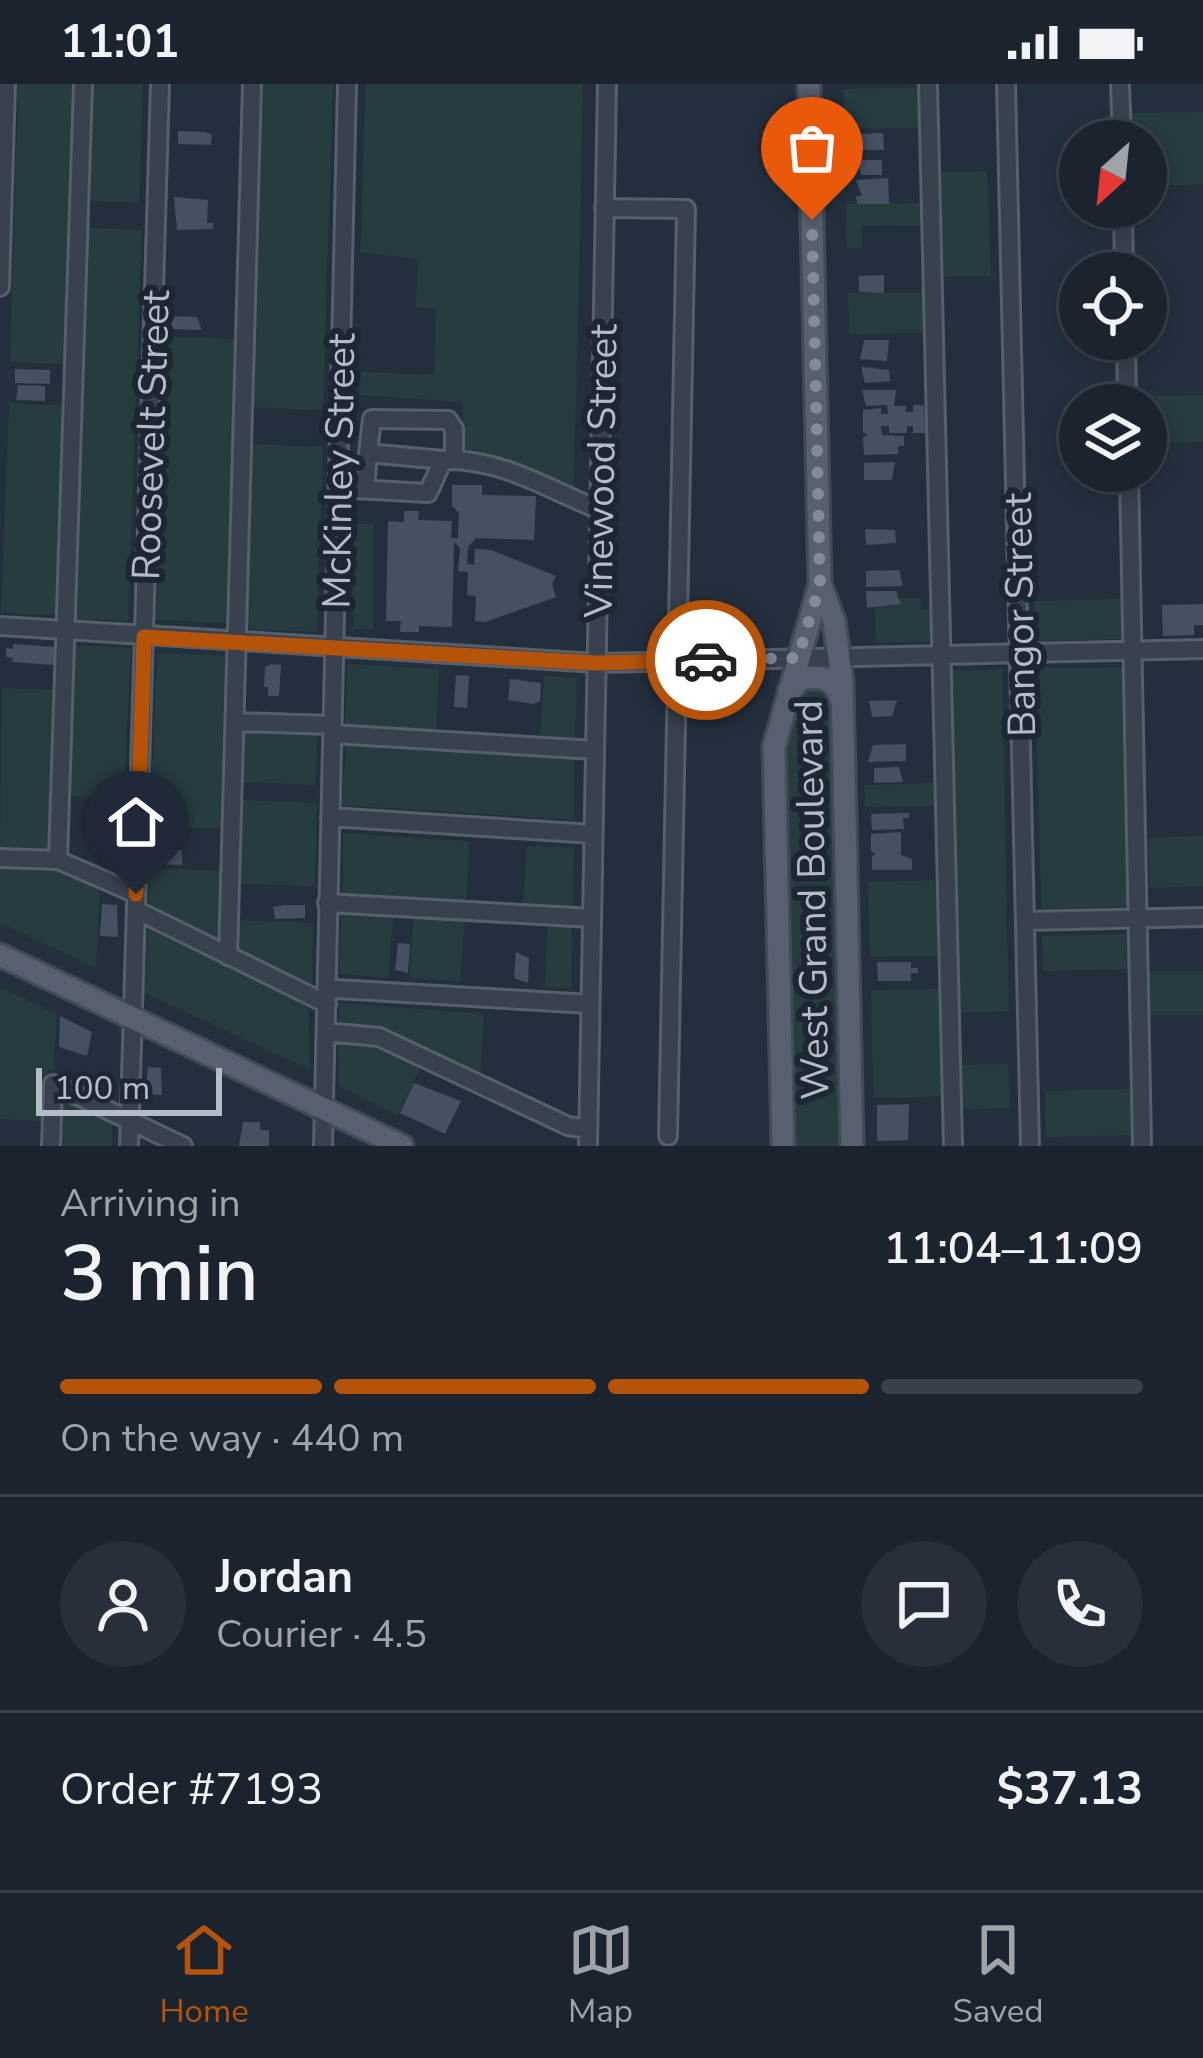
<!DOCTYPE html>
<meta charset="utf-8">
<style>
:root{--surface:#1b232e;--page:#282f3a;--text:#f1f3f6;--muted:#a0a4aa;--line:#39404a;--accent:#b45309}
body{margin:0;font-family:"Nunito Sans",sans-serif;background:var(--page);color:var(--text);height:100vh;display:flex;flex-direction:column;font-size:45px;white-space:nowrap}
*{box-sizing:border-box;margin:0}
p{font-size:39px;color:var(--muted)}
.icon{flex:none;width:66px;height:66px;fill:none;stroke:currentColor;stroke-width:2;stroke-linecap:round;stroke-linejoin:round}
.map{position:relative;height:1062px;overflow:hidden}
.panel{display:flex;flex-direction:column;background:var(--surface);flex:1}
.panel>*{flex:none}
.needle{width:78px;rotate:207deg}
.controls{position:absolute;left:1059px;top:36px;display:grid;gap:24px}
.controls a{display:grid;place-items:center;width:108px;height:108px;border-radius:50%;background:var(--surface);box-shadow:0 6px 18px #0003,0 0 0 3px var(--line);font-size:60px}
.scale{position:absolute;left:36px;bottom:30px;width:186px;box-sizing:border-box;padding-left:12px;border:6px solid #b4bcc9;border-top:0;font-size:33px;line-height:42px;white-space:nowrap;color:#b4bcc9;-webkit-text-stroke:9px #1d2633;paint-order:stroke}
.pin{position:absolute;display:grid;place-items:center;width:102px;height:102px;color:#fff;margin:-123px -51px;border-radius:50% 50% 50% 0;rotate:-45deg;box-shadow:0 0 12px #0007}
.pin .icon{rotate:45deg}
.courier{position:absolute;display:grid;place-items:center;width:120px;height:120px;margin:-60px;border:9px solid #b45309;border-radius:50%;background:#fff;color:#222;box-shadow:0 3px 15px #0007}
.summary em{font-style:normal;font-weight:600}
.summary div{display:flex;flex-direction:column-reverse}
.summary{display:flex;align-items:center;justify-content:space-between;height:204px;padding:0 60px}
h1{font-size:78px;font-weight:600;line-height:90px}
.bar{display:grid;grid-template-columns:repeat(4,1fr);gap:18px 12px;align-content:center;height:144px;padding:0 60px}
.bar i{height:15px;border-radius:9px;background:var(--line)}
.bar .selected{background:var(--accent)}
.bar p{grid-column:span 4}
.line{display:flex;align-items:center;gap:30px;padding:0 60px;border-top:3px solid var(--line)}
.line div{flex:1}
.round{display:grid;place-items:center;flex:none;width:126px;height:126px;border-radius:63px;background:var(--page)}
.status{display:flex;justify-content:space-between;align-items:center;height:84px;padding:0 60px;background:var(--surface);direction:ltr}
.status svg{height:33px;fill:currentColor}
.tab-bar{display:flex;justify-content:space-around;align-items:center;height:168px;border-top:3px solid var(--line);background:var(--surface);font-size:33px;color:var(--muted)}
.tab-bar a{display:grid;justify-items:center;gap:6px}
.tab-bar .selected{color:var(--accent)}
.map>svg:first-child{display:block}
.green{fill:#263c3f}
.building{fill:#455162}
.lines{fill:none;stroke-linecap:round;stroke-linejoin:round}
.minor-casing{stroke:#565f6c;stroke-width:22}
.major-casing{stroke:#414a57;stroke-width:27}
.minor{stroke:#38414e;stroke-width:16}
.major{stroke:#56606e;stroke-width:21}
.done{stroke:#828b98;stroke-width:12;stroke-dasharray:0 21.6}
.route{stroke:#b45309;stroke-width:15}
.labels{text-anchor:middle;stroke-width:12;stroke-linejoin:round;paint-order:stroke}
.street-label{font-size:39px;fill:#b4bcc9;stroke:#1d2633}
</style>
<div class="status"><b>11:01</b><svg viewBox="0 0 49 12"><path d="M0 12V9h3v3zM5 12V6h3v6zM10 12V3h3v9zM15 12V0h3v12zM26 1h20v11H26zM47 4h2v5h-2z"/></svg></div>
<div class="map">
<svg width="1203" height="1062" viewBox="0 0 1203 1062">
<rect width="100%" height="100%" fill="#242f3e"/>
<path class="green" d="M18 0H76L67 280 10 278Z
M86 0H143L139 119 81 116Z
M260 0H333L323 326 250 323Z
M366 0H583L574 409 504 373 461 372 463 318 359 311 361 288 434 291 436 225 416 223 417 175 360 168Z
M924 3 925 44 844 45 843 5Z
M1203 28V100L1146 102V57H1126V29Z
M987 87 991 192 937 193 935 88Z
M926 119V141L862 142V164H847L846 120Z
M86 144 142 146 128 537 72 535Z
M848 209H927V249L849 250Z
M167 253 237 255 230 539 156 536Z
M1203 311V358L1146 359V321H1138L1137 312Z
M9 319 69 322 61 531 1 529Z
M247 360 323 363 317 548 242 545Z
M352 440H373V545H353Z
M900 514H920L921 526H933L934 557 876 559 875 524 896 522Z
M1125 515 1126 555 1035 557 1034 517Z
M72 561 131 564 124 715 65 712Z
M157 569 230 572 224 745 150 742Z
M347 580 439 585 436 648 345 644Z
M1126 583 1131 822 1041 825 1035 584Z
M1002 585 1009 927 955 929 948 587Z
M544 592 577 594 575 660 540 658Z
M809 598 835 609 846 1062H791L781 692C783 663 781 614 809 598Z
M1 604 59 606 53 772 0 770Z
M240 641 318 644 315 701 238 698Z
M346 656 574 671V736L342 721Z
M935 699 936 722 865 723 864 701Z
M238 716 317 719 315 802 235 800Z
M343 749 469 757 466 820 343 814Z
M1203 752V802L1150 804 1148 754Z
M527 762 574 763 573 828 523 825Z
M0 780 61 782 100 800 96 884 0 839Z
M149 784 225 787 223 864 149 828Z
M940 796 942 872 870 873 868 798Z
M341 826 394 829 388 894 339 890Z
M414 830 465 834 460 898 409 894Z
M236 836 313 839 312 909 234 870Z
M148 838 308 917 310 986 145 909Z
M548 839 572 840 571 905 544 903Z
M1130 850 1131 885 1043 887 1042 852Z
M1146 887H1203V931H1146Z
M0 903 57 930 54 987 48 985 46 1037 0 1035Z
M942 905 945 1012 873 1014 871 906Z
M339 919 484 930 480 992 339 944Z
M339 954 383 959 423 977 398 1031 338 1002Z
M1008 980 1010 1024 959 1026 957 981Z
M1135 1005 1136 1051 1046 1053 1045 1007Z
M57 1008 112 1034V1062H56Z"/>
<path class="building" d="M178 47 205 48 212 51 211 61 178 60Z
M883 49 884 66H861V58L857 59V50Z
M857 76H882V91H861Z
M888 94 889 120H857L856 112H862L856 96Z
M174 113 208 116 207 139H213V145L177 146Z
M884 191V209L859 208V192Z
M170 232 197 233 202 246 170 245Z
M864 256H889L887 277 860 275Z
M861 283 889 286 890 297 865 299Z
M15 285 50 286V300L15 299Z
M18 301 45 302V317L16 316Z
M862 306H896L894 322H906V328H913V321H924L925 349H913V342H907V349H889V342H881L882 351 904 352V362H898V370L864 371 863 353 868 351 863 348V326L881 324V330H888L887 321 866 322Z
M895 378 892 396H864V379Z
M452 401H482V411L536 412 534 456 476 454 468 463 467 480 474 481 475 465 491 466 556 492 552 500 556 513 485 538 475 537 476 512 467 511 468 488 458 487 460 464 454 458 452 543 419 542V548H400L401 537H386L388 437 404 438V427H419L418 436 452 437 451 454H458L459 429 452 422Z
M865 445 895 446 896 459 866 461Z
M899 486 903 502 866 503V487Z
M866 507H896L901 520 867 524Z
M1203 520V541H1194V551L1163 552 1162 521Z
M13 560 55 563 54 581 12 578 13 574 6 573V564L13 565Z
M271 580 281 581 279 612H268V603H264L265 583Z
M456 591 469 592 467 624 454 623Z
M510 595 541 599 540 617 533 620 508 616Z
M897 616 892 632 872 633 869 617Z
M906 660V677L868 678 873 661Z
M899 683 903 698 874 699V684Z
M909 729V734H903L904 745 872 746 871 730Z
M901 748V771L912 775V786H872V772L876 770 871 767V750Z
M156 765 182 766V781L156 780Z
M102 820 117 821 118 853 100 852Z
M284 821H305V834L275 835 273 823Z
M398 859 410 860 408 889 395 886Z
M516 868 529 874 528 899 514 894Z
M877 878H911V884H918V889H911V897H878Z
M60 932 92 948 87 972 59 963Z
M148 983 161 984 162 1011 145 1010Z
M414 999 461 1017 445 1050 400 1029Z
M909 1020 908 1056 877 1057V1021Z
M243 1038H260V1046H269V1062H239Z"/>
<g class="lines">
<g class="minor-casing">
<path id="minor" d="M928 0 953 1062
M1006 0 1030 1062
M1120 0 1122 57
M1123 123 1124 189
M604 124 686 125 668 1052
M0 203 6 0
M1126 255 1127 321
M368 369 372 335 448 336 454 345V376
M1129 387 1142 1062
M338 404 428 409 443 376C501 374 547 405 600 426
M365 405 368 369 443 376
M0 542 597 579 1203 565
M235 638 333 641
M332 650 595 666
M330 733 593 750
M0 774 58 776 136 810
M58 776 83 0
M327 819 592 834
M136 826 327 920
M1025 837 1203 833
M228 872 252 0
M327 908 337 905 590 920
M326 948 379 953 568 1042 588 1045
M51 1062 53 1000 183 1062
M129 1062 160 0
M323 1062 347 0
M588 1062 607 0"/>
</g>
<g class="major-casing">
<path id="major" d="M820 500 834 537 842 597 852 1062
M789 607 801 595C822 591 835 594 841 616
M0 871 402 1062
M783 1062 774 663 820 500 809 0"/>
</g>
<use href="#minor" class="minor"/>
<use href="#major" class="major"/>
</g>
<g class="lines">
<path class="done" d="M706 576 798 574 820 500 812 136"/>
<path class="route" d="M136 810 144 553 597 579 706 576"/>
</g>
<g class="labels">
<g class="street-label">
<text transform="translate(150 351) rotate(-88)" y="14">Roosevelt Street</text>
<text transform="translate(338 387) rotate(-89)" y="14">McKinley Street</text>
<text transform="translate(600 387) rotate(-89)" y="14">Vinewood Street</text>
<text transform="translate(1019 531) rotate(-91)" y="14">Bangor Street</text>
<text transform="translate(811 816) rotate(-91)" y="14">West Grand Boulevard</text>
</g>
</g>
</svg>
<div class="controls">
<a><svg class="needle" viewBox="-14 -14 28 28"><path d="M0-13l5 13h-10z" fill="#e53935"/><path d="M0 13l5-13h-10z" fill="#a0a4aa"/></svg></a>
<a><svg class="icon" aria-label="locate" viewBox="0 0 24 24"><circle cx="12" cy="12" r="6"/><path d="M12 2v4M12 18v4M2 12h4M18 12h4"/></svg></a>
<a><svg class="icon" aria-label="layers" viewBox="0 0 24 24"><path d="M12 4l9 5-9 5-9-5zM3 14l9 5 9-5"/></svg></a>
</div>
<div class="scale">100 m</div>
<div class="pin" style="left:812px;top:136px;background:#ea580c"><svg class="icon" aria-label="bag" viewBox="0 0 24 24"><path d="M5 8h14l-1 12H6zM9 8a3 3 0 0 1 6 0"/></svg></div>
<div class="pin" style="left:136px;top:810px;background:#1f2937"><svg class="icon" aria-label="home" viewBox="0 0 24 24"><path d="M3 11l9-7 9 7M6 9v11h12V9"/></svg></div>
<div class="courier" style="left:706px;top:576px"><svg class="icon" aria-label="car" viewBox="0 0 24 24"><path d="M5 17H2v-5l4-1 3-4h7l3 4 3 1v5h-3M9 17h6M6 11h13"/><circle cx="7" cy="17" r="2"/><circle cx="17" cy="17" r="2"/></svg></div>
</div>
<section class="panel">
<div class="summary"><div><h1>3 min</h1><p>Arriving in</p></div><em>11:04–11:09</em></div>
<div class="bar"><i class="selected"></i><i class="selected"></i><i class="selected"></i><i></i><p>On the way · 440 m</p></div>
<div class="line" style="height:216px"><a class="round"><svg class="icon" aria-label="person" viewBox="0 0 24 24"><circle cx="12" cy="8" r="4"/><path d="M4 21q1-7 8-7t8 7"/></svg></a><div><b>Jordan</b><p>Courier · 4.5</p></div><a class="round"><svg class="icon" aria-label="chat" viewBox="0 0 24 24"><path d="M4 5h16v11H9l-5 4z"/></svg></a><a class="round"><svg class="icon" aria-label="phone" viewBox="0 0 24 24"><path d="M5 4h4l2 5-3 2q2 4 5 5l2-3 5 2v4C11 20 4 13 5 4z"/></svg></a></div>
<div class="line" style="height:156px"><div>Order #7193</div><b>$37.13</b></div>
</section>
<nav class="tab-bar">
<a class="selected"><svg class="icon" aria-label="home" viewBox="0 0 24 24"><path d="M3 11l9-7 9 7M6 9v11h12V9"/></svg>Home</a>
<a><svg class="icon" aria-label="map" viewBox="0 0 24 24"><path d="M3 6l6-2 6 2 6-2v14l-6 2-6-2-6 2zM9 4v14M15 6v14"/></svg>Map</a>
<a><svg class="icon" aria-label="saved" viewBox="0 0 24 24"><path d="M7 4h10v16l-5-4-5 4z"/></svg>Saved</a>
</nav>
